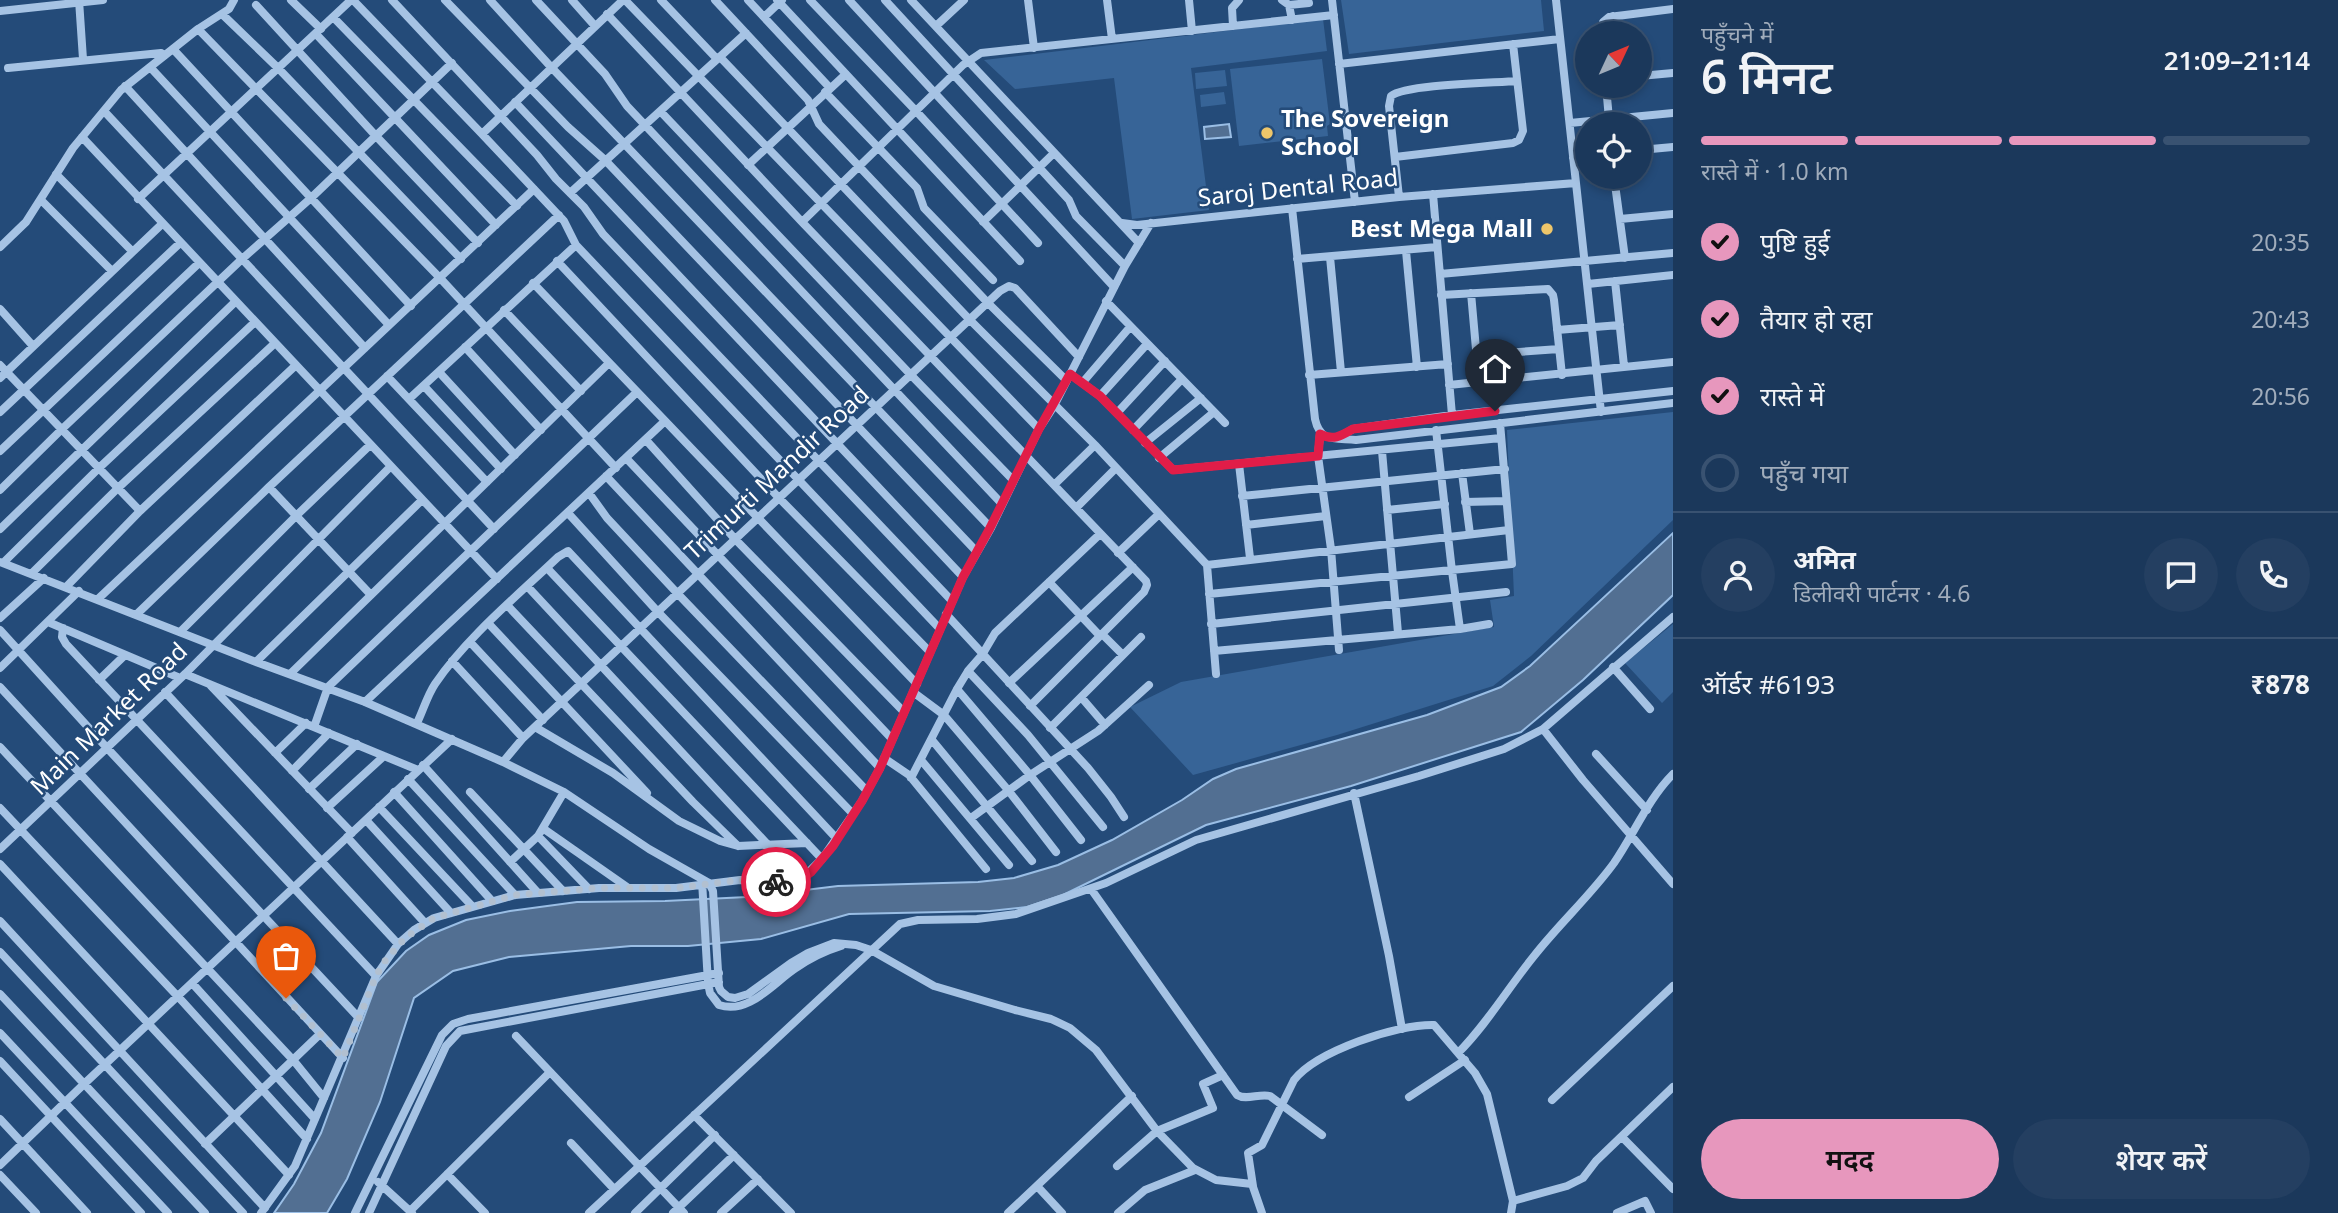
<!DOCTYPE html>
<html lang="hi">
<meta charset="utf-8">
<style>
:root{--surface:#1b385b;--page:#243f61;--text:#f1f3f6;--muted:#a0acbb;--line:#395271;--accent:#e797bd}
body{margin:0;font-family:"Noto Sans","Noto Sans Devanagari",sans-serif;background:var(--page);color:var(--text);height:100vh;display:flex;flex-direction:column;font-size:26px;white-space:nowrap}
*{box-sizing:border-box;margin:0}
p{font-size:23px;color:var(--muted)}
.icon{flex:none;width:38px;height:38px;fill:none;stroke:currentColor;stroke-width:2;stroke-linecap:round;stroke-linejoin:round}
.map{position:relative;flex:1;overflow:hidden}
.drawer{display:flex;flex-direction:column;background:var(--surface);width:665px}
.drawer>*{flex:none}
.needle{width:46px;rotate:46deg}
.tools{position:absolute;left:1575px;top:21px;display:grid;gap:14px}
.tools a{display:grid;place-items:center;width:77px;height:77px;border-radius:50%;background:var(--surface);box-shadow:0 4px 10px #0003,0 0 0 2px var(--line);font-size:35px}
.pin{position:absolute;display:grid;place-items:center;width:60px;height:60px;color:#fff;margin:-72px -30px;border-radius:50% 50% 50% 0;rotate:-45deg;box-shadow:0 0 7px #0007}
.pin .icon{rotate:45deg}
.courier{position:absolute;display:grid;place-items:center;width:70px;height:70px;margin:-35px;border:5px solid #e11d48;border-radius:50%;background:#fff;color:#222;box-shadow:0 2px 9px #0007}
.overview em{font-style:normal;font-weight:600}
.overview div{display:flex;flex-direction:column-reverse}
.overview{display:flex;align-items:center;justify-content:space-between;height:119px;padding:0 28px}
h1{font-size:46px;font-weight:600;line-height:52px}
.bar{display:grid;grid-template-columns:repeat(4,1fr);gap:10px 7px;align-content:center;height:84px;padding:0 28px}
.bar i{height:9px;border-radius:5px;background:var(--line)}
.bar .current{background:var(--accent)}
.bar p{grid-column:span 4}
.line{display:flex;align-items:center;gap:18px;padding:0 28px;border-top:2px solid var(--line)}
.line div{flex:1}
.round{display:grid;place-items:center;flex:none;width:74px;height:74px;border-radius:37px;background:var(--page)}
ol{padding:0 28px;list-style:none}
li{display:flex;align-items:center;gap:21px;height:77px}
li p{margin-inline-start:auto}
li .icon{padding:7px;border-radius:50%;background:var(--accent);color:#111;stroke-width:4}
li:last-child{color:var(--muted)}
li i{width:38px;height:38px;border:4px solid var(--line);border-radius:50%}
.button{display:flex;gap:14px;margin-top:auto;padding:14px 28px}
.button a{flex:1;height:80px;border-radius:42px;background:var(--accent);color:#111;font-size:28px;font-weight:600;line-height:80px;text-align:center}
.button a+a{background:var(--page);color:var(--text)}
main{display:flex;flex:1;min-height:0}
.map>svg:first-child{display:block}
.green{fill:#376497}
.water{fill:#526f92;stroke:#9abee5;stroke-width:2}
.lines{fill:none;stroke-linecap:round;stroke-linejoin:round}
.minor{stroke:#a6c3e4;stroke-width:8}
.done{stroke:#b2c0d0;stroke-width:7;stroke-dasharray:0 12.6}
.route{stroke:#e11d48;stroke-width:9}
.poi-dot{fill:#eec66a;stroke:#244b79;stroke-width:2.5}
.labels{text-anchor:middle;stroke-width:5;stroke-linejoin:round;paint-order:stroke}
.poi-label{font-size:24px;font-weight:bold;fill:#fff;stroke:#244b79;text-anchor:start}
.street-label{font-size:24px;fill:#fff;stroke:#244b79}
</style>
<main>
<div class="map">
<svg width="1673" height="1213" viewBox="0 0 1673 1213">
<rect width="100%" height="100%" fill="#244b79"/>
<path class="green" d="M1341 0H1541L1544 31 1349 54Z
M1323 19 1327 51 1191 68 1209 210 1132 219 1114 78 1015 89 984 60Z
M1322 59 1330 124 1327 126 1328 136 1239 146 1230 69Z
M1225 70 1227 86 1196 89 1195 73Z
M1224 92 1226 104 1201 107 1200 95Z
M1673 412V520L1531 656 1493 686 1337 735 1193 775 1130 707 1181 682 1494 627 1490 600 1514 596 1507 430Z
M1673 624V692L1662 703 1625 663Z"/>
<path class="water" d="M1229 124 1231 137 1205 139 1204 127Z
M1673 533V595L1583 680 1521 732 1351 786 1206 825 1063 895 1027 907 990 911 849 914 761 939 688 946H631L509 957 453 971 414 998 380 1102 347 1179 327 1213H274L294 1184 321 1133 377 982 406 951 429 935 466 920 510 911 577 902 665 901 747 897 838 886 978 882 1014 878 1058 865 1112 840 1182 800 1213 779 1236 769 1427 715 1501 687 1530 666Z"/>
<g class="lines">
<path class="minor" d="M79 0 83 59
M291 0 321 29
M353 0 482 134 623 0
M392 0 537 155 556 179 584 207 603 234 952 601
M445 0 568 127 605 160 977 552
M490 0 551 67 991 528
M536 0 605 74 627 106 1002 504
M572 0 595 26
M625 0 1039 429
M661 0 717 59
M715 0 808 100 819 124 987 302 1066 380
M748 0 830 88
M777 0 1020 261
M810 0 916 111 1038 243
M849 0 1114 287
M885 0 1069 200 1076 216 1125 266
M911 0 1139 243
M1028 0 1034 48
M1107 0 1112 39
M1189 0 1192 31
M1282 0 1289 5 1292 20
M1332 0 1355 202
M1556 0 1601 412
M256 5 375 135 478 243
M1289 5 1309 3
M0 11 103 0
M222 14 278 68 461 259
M607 14 802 222 1146 581 1147 585 1144 592 1030 706
M1613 16 1615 33
M333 17 517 206
M764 17 782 0
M936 26 964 0
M1233 26 1232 8 1239 0
M198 29 440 278 616 468
M1602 33 1603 22 1609 17 1673 9
M316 34 496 225
M173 49 411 306
M720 57 969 319 1095 445 1207 565 1216 674
M1339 64 1560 39
M150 67 389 325
M8 68 161 53
M1640 76 1673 73
M125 86 365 348
M1606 86 1609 119
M825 92 917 188 924 208 993 280
M515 102 963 577
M104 111 494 529
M661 112 910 374 1013 480
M1570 123 1673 113
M482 134 564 221 576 245 940 629
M82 137 497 579
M1640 150 1673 147
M1395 157 1513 143 1519 140 1523 131 1513 44
M1573 158 1587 156
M748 165 846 74
M56 174 132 251
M1614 177 1625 258
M570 193 746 33
M1433 194 1452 415
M1399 197 1389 106 1391 96C1406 84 1493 83 1517 81
M138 199 351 0
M41 200 112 271
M1292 208 1315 419C1320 443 1336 438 1356 440L1673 403
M1620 219 1673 214
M802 222 963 65 981 53 1334 15
M983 222 1054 153
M1122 223 1137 225 1399 197 1576 183
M0 247 26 222 73 148 121 90 198 29 229 9 234 0
M1406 251 1417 367
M1330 257 1341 372
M1297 259 1437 247
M557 261 779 498 930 652
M1440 274 1673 253
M1615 281 1624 366
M533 283 917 684
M1588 284 1673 275
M1471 293 1479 383
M1441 295 1548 289 1553 295 1554 300 1562 375
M1106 301 1225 423
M0 309 33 346
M504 310 581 391
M1557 330 1620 325
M465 347 541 430
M1476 355 1559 349
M0 365 140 511
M439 372 515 455
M1070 374 1100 396 1173 470 1501 438
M1309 375 1448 364
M387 376 487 482
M0 378 162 224
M1083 382 1130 327
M1449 385 1673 362
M424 386 501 469
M1100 396 1147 344
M409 399 576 245
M0 412 180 243
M1117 413 1165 361
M1133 430 1182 379
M1436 430 1452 571 1460 629
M1320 434 1318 456 1331 549 1339 650
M1337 438 1353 429 1452 415 1673 391
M646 440 735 539 904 712
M1145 443 1201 398
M0 451 199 263
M1382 451 1398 633
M626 458 892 739
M1159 458 1214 412
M1239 464 1250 558
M1462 473 1470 534
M606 476 880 768
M1054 485 1095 445
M269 487 371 595
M0 490 61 430 242 259 311 198 452 63
M589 493 607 518 677 593 867 791
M1242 496 1505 469
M1465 502 1506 501
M1076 508 1116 468
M1387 510 1445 504
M568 513 658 612 853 814
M1246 525 1326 516
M0 529 235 302
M1118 553 1159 514
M0 562 256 662 365 702 503 762 564 792 649 849 709 883 713 891 719 987 721 991 728 997 735 998 748 994 791 963 808 953 834 943 856 945 871 950 934 986 1015 1010 1051 1019 1070 1028 1096 1050 1157 1131 1193 1168 1216 1180 1252 1184 1262 1213
M3 563 99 468 255 322
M1207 565 1509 530
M547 568 822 859
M32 573 118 488 274 344
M1049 582 1100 636
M527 586 769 846
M66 587 140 511 295 366
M1209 594 1512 564 1500 423
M98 599 534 189
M507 605 693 802 738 846
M137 614 269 487 559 215
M946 614 1088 768 1111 797 1124 817
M0 618 44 578
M48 622 180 678
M489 624 647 793
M1211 624 1506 592
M63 628 62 637 66 644 376 976
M0 630 107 748 358 1017
M181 631 297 515 370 445
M1102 634 1123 655
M470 642 543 720
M1214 651 1460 629 1489 624
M452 661 523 738
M256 662 422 500
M1613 667 1650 709
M0 668 79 591
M968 671 1028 735 1103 827
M185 674 418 770
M290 674 609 363
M99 680 125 655
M1009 683 1133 567
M211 686 352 833
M0 687 343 1058
M957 689 1030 775 1081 840
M165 692 398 944
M913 692 944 715 1008 790 1056 852
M1081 697 1105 725
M365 702 665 421
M417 723C423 711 427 696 435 684 466 638 517 596 558 557L568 551 837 839
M314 727 328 687 637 392
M535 727 613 773 679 821 720 841 738 846 807 843
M1050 728 1141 637
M1543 729 1583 780 1673 884
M932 740 1032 861
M0 747 294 1061 324 1098
M275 753 306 723
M1596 754 1647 810
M884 758 909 775 986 869
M921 760 1009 865
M503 762 523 738 1000 291 1009 286 1015 288 1079 357
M423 765 538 893
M292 771 329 733
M911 778 957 689 968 671 982 655 995 633 1100 534
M408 779 515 895
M309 789 357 744
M394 792 492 901
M470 792 563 891
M1354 793 1389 956 1402 1029
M379 807 472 906
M0 808 183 1002 307 1139
M327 808 384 756
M971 818 1030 775 1098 731 1149 685
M366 820 451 913
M544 829 627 887
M538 836 589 889
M347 837 425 923
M0 849 185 674 391 466
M510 862 538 836 564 792
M0 864 289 1175
M702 881 708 983 710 993 719 1005C749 1015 773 983 796 968 809 959 825 951 841 946
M1091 889 1237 1095C1247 1101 1259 1093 1270 1096L1322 1135
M0 921 265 1208
M0 952 243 1213
M192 983 315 1119
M0 994 205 1213
M0 1033 168 1213
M516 1036 684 1213
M1458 1053C1487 1024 1508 988 1534 956 1559 924 1590 896 1614 863 1634 834 1648 799 1673 774
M0 1061 141 1213
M1409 1097 1465 1060
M1552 1100 1673 986
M694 1115 791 1213
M0 1119 87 1213
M1622 1137 1673 1189
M571 1143 614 1189
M205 1144 320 1034
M0 1165 84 1084 452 739
M1117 1166 1157 1131 1213 1108 1203 1084 1223 1075
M447 1174 485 1213
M0 1175 36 1213
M378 1182 412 1213
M1037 1186 1062 1213
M1253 1186 1248 1153 1262 1145 1294 1080C1317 1051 1397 1024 1434 1025L1475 1073 1487 1094 1513 1201 1511 1213
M1513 1201 1567 1186 1583 1178 1596 1161 1673 1087
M410 1211 550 1072
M261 1213 295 1166 376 976 398 944 414 930 434 918 515 895 599 888H676L740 880 784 882 800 880 822 859 862 801 880 768 963 577 991 528 1039 429 1054 406 1125 266 1151 223
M355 1213 442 1035 453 1024 468 1019 719 973
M369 1213 446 1046 460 1031 719 982
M589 1213 900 924 918 920 977 919 1016 914 1106 883 1196 840 1419 776 1504 749 1543 729 1673 617
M635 1213 715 1135
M673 1213 734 1155
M721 1213 758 1179
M1008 1213 1132 1096
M1118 1213 1145 1190 1195 1170
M1617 1213 1645 1201 1651 1213"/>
</g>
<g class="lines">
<path class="done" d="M286 998 343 1058 376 976 384 962 405 938 434 918 515 895 599 888H676L740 880 776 882"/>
<path class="route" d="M776 882 800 880 811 872 833 846 862 801 880 768 963 577 990 528 1039 429 1070 374 1100 396 1173 470 1318 456 1320 434C1333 441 1341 436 1353 429L1495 411"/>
</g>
<g class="poi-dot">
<circle cx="1267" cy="133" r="7"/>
<circle cx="1547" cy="229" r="7"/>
</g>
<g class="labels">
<g class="poi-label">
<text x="1281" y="127">The Sovereign<tspan x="1281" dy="28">School</tspan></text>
<text x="1533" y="237" text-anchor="end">Best Mega Mall</text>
</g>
<g class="street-label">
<text transform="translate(1298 188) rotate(-6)" y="8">Saroj Dental Road</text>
<text transform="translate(777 473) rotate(-43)" y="8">Trimurti Mandir Road</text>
<text transform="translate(109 719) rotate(-44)" y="8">Main Market Road</text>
</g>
</g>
</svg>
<div class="tools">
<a><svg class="needle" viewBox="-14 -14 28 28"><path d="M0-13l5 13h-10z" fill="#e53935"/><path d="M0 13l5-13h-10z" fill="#a0acbb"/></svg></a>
<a><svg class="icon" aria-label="locate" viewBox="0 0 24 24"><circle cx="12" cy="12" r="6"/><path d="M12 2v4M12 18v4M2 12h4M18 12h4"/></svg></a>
</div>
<div class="pin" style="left:286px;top:998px;background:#ea580c"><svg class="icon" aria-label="bag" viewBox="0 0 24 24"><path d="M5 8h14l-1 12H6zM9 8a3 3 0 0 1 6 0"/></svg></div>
<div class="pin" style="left:1495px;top:411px;background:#1f2937"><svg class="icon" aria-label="home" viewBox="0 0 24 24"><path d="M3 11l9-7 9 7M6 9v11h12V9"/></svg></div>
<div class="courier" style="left:776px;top:882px"><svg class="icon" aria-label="bike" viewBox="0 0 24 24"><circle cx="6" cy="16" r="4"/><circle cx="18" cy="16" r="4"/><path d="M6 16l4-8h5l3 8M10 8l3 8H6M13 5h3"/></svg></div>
</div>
<section class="drawer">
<div class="overview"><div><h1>6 मिनट</h1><p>पहुँचने में</p></div><em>21:09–21:14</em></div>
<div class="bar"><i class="current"></i><i class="current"></i><i class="current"></i><i></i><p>रास्ते में · 1.0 km</p></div>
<ol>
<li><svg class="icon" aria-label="check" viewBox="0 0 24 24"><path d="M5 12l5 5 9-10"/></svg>पुष्टि हुई<p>20:35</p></li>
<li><svg class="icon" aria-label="check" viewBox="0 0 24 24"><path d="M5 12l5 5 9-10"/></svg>तैयार हो रहा<p>20:43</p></li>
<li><svg class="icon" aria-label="check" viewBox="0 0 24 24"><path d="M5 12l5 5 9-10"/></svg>रास्ते में<p>20:56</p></li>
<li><i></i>पहुँच गया</li>
</ol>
<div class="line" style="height:126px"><a class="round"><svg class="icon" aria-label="person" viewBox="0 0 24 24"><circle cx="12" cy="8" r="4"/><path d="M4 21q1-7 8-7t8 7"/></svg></a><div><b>अमित</b><p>डिलीवरी पार्टनर · 4.6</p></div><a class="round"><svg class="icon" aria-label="chat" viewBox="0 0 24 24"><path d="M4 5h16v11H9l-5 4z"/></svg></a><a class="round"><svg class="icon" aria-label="phone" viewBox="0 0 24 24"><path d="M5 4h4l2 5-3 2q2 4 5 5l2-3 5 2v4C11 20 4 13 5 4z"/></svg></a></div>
<div class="line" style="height:91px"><div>ऑर्डर #6193</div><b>₹878</b></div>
<div class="button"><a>मदद</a><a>शेयर करें</a></div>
</section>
</main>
